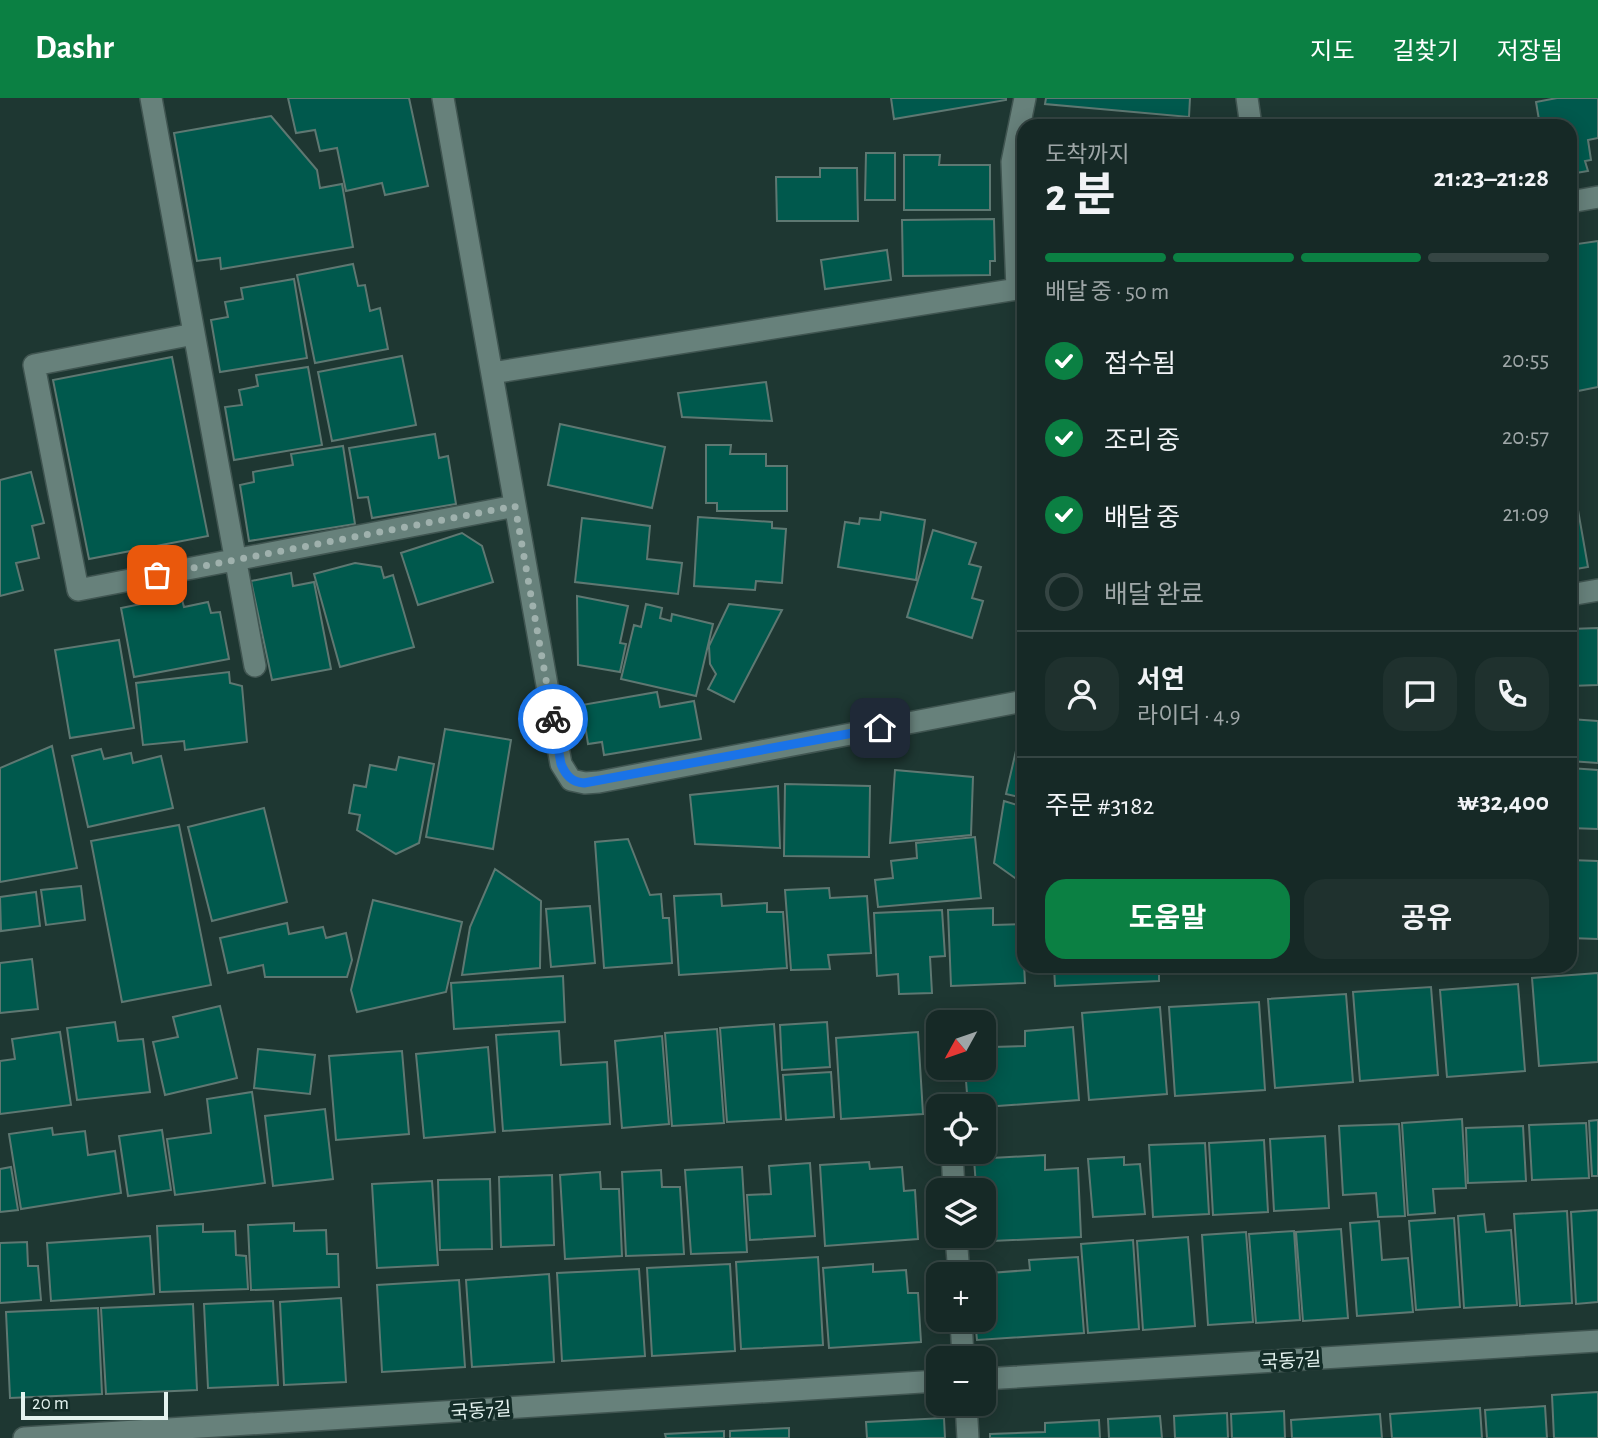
<!DOCTYPE html>
<html lang="ko">
<meta charset="utf-8">
<style>
:root{--surface:#162926;--page:#1f312e;--text:#f1f3f6;--muted:#9ea6a7;--line:#354543;--accent:#0b8043}
body{margin:0;font-family:"Alegreya Sans","Noto Sans KR",sans-serif;background:var(--page);color:var(--text);height:100vh;display:flex;flex-direction:column;font-size:26px;white-space:nowrap}
*{box-sizing:border-box;margin:0}
p{font-size:23px;color:var(--muted)}
.icon{flex:none;width:38px;height:38px;fill:none;stroke:currentColor;stroke-width:2;stroke-linecap:round;stroke-linejoin:round}
.map{position:relative;flex:1;overflow:hidden}
.sheet{position:absolute;left:1017px;top:21px;width:560px;height:854px;display:flex;flex-direction:column;background:var(--surface);border-radius:21px;box-shadow:0 4px 18px #0003,0 0 0 2px var(--line)}
.sheet>*{flex:none}
.needle{width:46px;rotate:230deg}
.fabs{position:absolute;left:926px;top:912px;display:grid;gap:14px}
.fabs a{display:grid;place-items:center;width:70px;height:70px;border-radius:14px;background:var(--surface);box-shadow:0 4px 18px #0003,0 0 0 2px var(--line);font-size:35px}
.scale{position:absolute;left:21px;bottom:18px;width:147px;box-sizing:border-box;padding-left:7px;border:4px solid #e4f3ef;border-top:0;font-size:19px;line-height:24px;white-space:nowrap;color:#e4f3ef;-webkit-text-stroke:5px #142d28;paint-order:stroke}
.pin{position:absolute;display:grid;place-items:center;width:60px;height:60px;color:#fff;margin:-30px;border-radius:14px;box-shadow:0 4px 10px #0006}
.courier{position:absolute;display:grid;place-items:center;width:70px;height:70px;margin:-35px;border:5px solid #1a73e8;border-radius:50%;background:#fff;color:#222;box-shadow:0 2px 9px #0007}
.summary em{font-style:normal;font-weight:700}
.summary div{display:flex;flex-direction:column-reverse}
.summary{display:flex;align-items:center;justify-content:space-between;height:119px;padding:0 28px}
h1{font-size:46px;font-weight:700;line-height:52px}
.bar{display:grid;grid-template-columns:repeat(4,1fr);gap:10px 7px;align-content:center;height:84px;padding:0 28px}
.bar i{height:9px;border-radius:5px;background:var(--line)}
.bar .selected{background:var(--accent)}
.bar p{grid-column:span 4}
.line{display:flex;align-items:center;gap:18px;padding:0 28px;border-top:2px solid var(--line)}
.line div{flex:1}
.round{display:grid;place-items:center;flex:none;width:74px;height:74px;border-radius:21px;background:var(--page)}
ol{padding:0 28px;list-style:none}
li{display:flex;align-items:center;gap:21px;height:77px}
li p{margin-inline-start:auto}
li .icon{padding:7px;border-radius:50%;background:var(--accent);color:#fff;stroke-width:4}
li:last-child{color:var(--muted)}
li i{width:38px;height:38px;border:4px solid var(--line);border-radius:50%}
.cta{display:flex;gap:14px;margin-top:auto;padding:14px 28px}
.cta a{flex:1;height:80px;border-radius:21px;background:var(--accent);color:#fff;font-size:28px;font-weight:700;line-height:80px;text-align:center}
.cta a+a{background:var(--page);color:var(--text)}
header{display:flex;align-items:center;gap:42px;box-sizing:border-box;height:98px;padding:0 35px;background:var(--accent);color:#fff}
header strong{font-size:33px}
nav{display:flex;gap:38px;margin-inline-start:auto;font-size:24px}
.map>svg:first-child{display:block}
.building{fill:#00594d;stroke:#5e7872;stroke-width:2}
.lines{fill:none;stroke-linecap:round;stroke-linejoin:round}
.minor-casing{stroke:#405551;stroke-width:24}
.minor{stroke:#67817b;stroke-width:21}
.done{stroke:#9fb1ad;stroke-width:7;stroke-dasharray:0 12.6}
.route{stroke:#1a73e8;stroke-width:9}
.labels{text-anchor:middle;stroke-width:7;stroke-linejoin:round;paint-order:stroke}
.street-label{font-size:19px;fill:#e4f3ef;stroke:#142d28}
</style>
<header>
<strong>Dashr</strong>
<nav><a>지도</a><a>길찾기</a><a>저장됨</a></nav>
</header>
<div class="map">
<svg width="1598" height="1340" viewBox="0 0 1598 1340">
<rect width="100%" height="100%" fill="#1e3732"/>
<path class="building" d="M288 0H409L428 88 385 97 382 85 346 93 337 50 320 53 315 32 296 35Z
M891 0H1006V2L894 21Z
M1046 0H1190L1189 19 1045 6Z
M1557 0H1598V40L1588 42 1591 62 1585 63 1588 73 1570 76V28H1540L1536 4Z
M271 18 317 72 320 90 342 86 353 149 221 171 220 160 197 163 174 35Z
M866 55H895V102H865Z
M904 57H940L939 67H990V112H904Z
M820 70H857L858 123H777L776 79H820Z
M994 121 995 163H990V177L903 178 902 122Z
M1598 143V289L1578 293 1570 242V147Z
M887 152 891 182 825 191 821 162Z
M353 166 358 188 365 187 370 213 380 210 388 251 315 265 297 177Z
M294 181 307 260 220 274 211 222 228 219 225 204 243 201 241 190Z
M402 258 416 327 332 343 318 274Z
M172 259 208 438 89 461 53 282Z
M308 269 322 347 234 362 225 309 242 307 239 292 258 288 256 277Z
M766 284 772 323 682 319 678 295Z
M560 326 665 349 652 410 548 387Z
M435 336 439 360 448 358 456 406 372 420 368 399 358 400 349 350Z
M706 347H731L730 356H766V368H787V413H717V405H706Z
M343 348 355 426 249 443 240 387 254 384 253 374 293 367 291 356Z
M31 374 44 425 32 428 39 460 16 465 23 492 0 498V382Z
M1575 395 1588 469 1570 472V396Z
M881 414 925 422 916 482 838 469 845 424 859 426 860 420 880 422Z
M698 419 772 424V430L786 431 782 485 756 483 755 492 694 488Z
M582 420 650 428 647 461 682 465 678 496 575 484Z
M933 432 976 445 969 466 981 469 972 500 983 503 972 540 907 519Z
M462 435 482 448 493 484 418 507 401 455Z
M355 465 381 469 384 480 393 477 414 549 340 569 314 476Z
M291 475 293 488 314 484 331 571 272 582 251 483Z
M181 498 184 509 208 504 211 515 220 514 229 561 134 579 121 510Z
M577 498 628 508 620 545 626 546 620 574 578 567Z
M646 506 662 510 660 520 671 523 672 516 713 526 696 598 621 581 634 527 641 529Z
M729 506 782 512 734 604 708 591 716 576 710 566 709 548Z
M1021 509H1024V570Z
M1598 530V587L1570 588V531Z
M119 542 134 630 70 640 55 552Z
M229 574 230 585 242 588 247 644 185 652 184 643 143 647 136 585Z
M657 594 660 609 694 603 701 641 604 657 602 644 588 646 582 607Z
M1570 621 1598 623V665L1570 663Z
M445 631 511 642 493 751 426 739Z
M1021 631 1024 632V700L1006 696Z
M52 648 77 770 0 784V670Z
M101 651 104 661 131 655 133 665 161 658 173 710 88 729 72 658Z
M399 659 434 666 419 745 396 756 357 732 360 717 349 715 354 687 366 689 370 667 396 672Z
M1570 670 1598 672V731L1570 730Z
M895 672 973 679 971 737 890 745Z
M785 686 870 688 869 759 784 758Z
M778 688 780 750 695 746 690 697Z
M1004 703 1024 709V784L1022 785 994 765Z
M264 710 287 804 212 823 188 729Z
M179 727 211 887 122 904 91 743Z
M975 739 981 800 878 809 875 782 893 780 891 763 917 760 916 745Z
M628 741 650 797 661 796 663 820H669L672 865 604 870 595 744Z
M1570 762 1598 763V841L1570 840Z
M495 771 541 803 540 870 462 877 470 829Z
M81 788 85 822 46 827 41 792Z
M829 790 830 800 867 798 871 855 828 857 830 871 791 872 785 792Z
M36 794 40 828 1 833 0 799Z
M721 796 722 808 767 805V814H783L787 870 679 877 674 798Z
M373 802 462 824 446 894 357 914 351 892Z
M590 808 595 865 551 869 546 811Z
M993 810V827L1022 826 1025 885 951 888 948 812Z
M942 812 945 858 930 859 932 895 899 896 898 876 877 878 874 815Z
M287 825 289 836 323 829 326 840 346 835 352 862 347 879H265L263 867 228 875 220 840Z
M32 861 38 911 0 915V865Z
M1054 868H1159V883L1055 888Z
M1598 875V964L1539 968 1532 880Z
M563 878 565 924 454 931 451 885Z
M1518 886 1525 973 1447 979 1440 892Z
M1431 889 1438 977 1360 983 1353 894Z
M1346 896 1353 984 1275 990 1268 901Z
M1259 904 1265 992 1175 998 1169 909Z
M220 908 237 980 165 997 153 944 178 939 173 919Z
M1160 909 1167 996 1089 1002 1082 915Z
M115 924 118 943 143 941 150 994 77 1002 67 930Z
M827 924 830 969 782 972 780 927Z
M774 926 781 1021 727 1024 720 930Z
M1073 929 1079 1002 984 1009 968 1008 965 970H984V958L994 957 993 949 1025 948V933Z
M717 931 724 1025 672 1028 665 935Z
M559 933 561 967 607 964 610 1026 503 1033 496 937Z
M60 934 71 1007 0 1016V963L15 961 12 941Z
M918 934 923 1016 841 1021 836 940Z
M662 938 669 1026 622 1030 615 943Z
M488 949 495 1034 424 1040 416 956Z
M258 951 315 957 310 996 254 990Z
M402 953 409 1036 336 1042 329 958Z
M831 974 834 1019 786 1022 783 977Z
M252 994 265 1085 175 1097 167 1041 211 1035 207 1001Z
M325 1011 333 1081 273 1088 265 1018Z
M1462 1021 1466 1090 1433 1091 1435 1115 1408 1117 1402 1025Z
M1598 1022V1078H1592L1589 1023Z
M1586 1025 1589 1080 1532 1082 1529 1027Z
M1399 1026 1405 1118 1378 1119 1376 1095 1343 1097 1339 1028Z
M1523 1028 1526 1083 1468 1085 1466 1030Z
M52 1030 53 1037 85 1033 88 1057 115 1053 121 1095 21 1111 9 1036Z
M162 1032 171 1092 128 1098 119 1038Z
M1325 1038 1329 1110 1274 1113 1270 1041Z
M1264 1042 1268 1114 1213 1117 1209 1045Z
M1205 1045 1209 1116 1153 1119 1149 1047Z
M1045 1057V1072L1078 1070 1081 1139 971 1144 970 1138H984V1092H967V1088H976L974 1061Z
M1124 1059V1067L1140 1066 1145 1116 1093 1119 1088 1061Z
M869 1064 870 1071 902 1069 904 1093 915 1092 918 1141 825 1148 820 1067Z
M810 1065 815 1138 750 1142 747 1097 771 1096 769 1068Z
M11 1069 18 1112 0 1114V1071Z
M742 1069 747 1154 691 1156 685 1072Z
M661 1072 662 1089H680L684 1156 626 1158 622 1074Z
M600 1074 601 1091H619L622 1158 565 1161 560 1077Z
M552 1077 554 1147 501 1149 499 1079Z
M490 1081 492 1151 440 1152 438 1082Z
M432 1083 438 1167 377 1170 372 1086Z
M1598 1112V1204L1576 1206 1571 1114Z
M1567 1113 1572 1205 1520 1208 1514 1116Z
M1484 1116 1486 1134 1511 1132 1517 1207 1464 1210 1458 1118Z
M1454 1120 1460 1209 1416 1212 1409 1123Z
M1379 1123 1382 1162 1408 1160 1413 1214 1357 1218 1350 1125Z
M294 1125V1133L326 1132 327 1156H338L339 1189 251 1192 248 1127Z
M203 1126V1134L235 1133 236 1157 246 1158 248 1191 160 1194 157 1128Z
M1341 1131 1348 1220 1303 1223 1296 1134Z
M1294 1133 1300 1222 1256 1225 1249 1136Z
M1246 1134 1253 1224 1208 1227 1202 1137Z
M150 1138 154 1196 51 1203 47 1145Z
M1188 1139 1195 1228 1143 1232 1137 1143Z
M1133 1142 1139 1231 1088 1235 1081 1146Z
M27 1144 28 1168H38L41 1202 0 1205V1145Z
M818 1159 823 1247 741 1251 736 1164Z
M1078 1159 1084 1235 977 1242 975 1222H984V1176H975L1030 1172 1029 1162Z
M730 1166 735 1253 652 1258 647 1170Z
M873 1166V1174L906 1172 908 1195H918L921 1244 829 1250 823 1170Z
M639 1171 645 1258 562 1263 557 1175Z
M549 1176 554 1264 472 1269 466 1182Z
M459 1182 465 1269 382 1274 377 1187Z
M341 1200 346 1284 284 1287 280 1204Z
M273 1203 278 1287 208 1290 204 1206Z
M193 1206 197 1292 106 1296 101 1210Z
M98 1210 102 1296 10 1300 6 1214Z
M1598 1294V1340H1554L1552 1297Z
M1545 1308 1547 1340H1487L1485 1312Z
M1480 1310 1482 1340H1392L1390 1316Z
M1284 1313 1285 1340H1232L1231 1316Z
M1227 1315 1228 1340H1175L1174 1318Z
M1380 1316 1382 1340H1292L1291 1322Z
M1160 1318 1162 1340H1109L1108 1321Z
M944 1320 945 1340H867L866 1324Z
M1099 1322 1100 1340H990V1336L1045 1334V1325Z
M789 1330V1340H730V1333Z
M724 1333V1340H666L665 1336Z"/>
<g class="lines">
<g class="minor-casing">
<path id="minor" d="M151 0 255 568
M443 0 561 666 571 682 585 685 599 684 1024 603
M1247 0 1251 28
M1570 104 1598 99
M1017 191 1012 64 1025 0
M194 236 34 267 78 492 515 408
M492 275 1024 190
M1570 497 1598 492
M952 1054 954 1092
M956 1138 959 1176
M961 1222 963 1260
M984 1281 1598 1243
M966 1306 968 1340
M24 1340 938 1283"/>
</g>
<use href="#minor" class="minor"/>
</g>
<g class="lines">
<path class="done" d="M157 477 515 408 553 621"/>
<path class="route" d="M553 621 561 666C566 678 572 684 584 685L880 630"/>
</g>
<g class="labels">
<g class="street-label">
<text transform="translate(1291 1262) rotate(-3)" y="7">국동7길</text>
<text transform="translate(481 1312) rotate(-4)" y="7">국동7길</text>
</g>
</g>
</svg>
<div class="fabs">
<a><svg class="needle" viewBox="-14 -14 28 28"><path d="M0-13l5 13h-10z" fill="#e53935"/><path d="M0 13l5-13h-10z" fill="#9ea6a7"/></svg></a>
<a><svg class="icon" aria-label="locate" viewBox="0 0 24 24"><circle cx="12" cy="12" r="6"/><path d="M12 2v4M12 18v4M2 12h4M18 12h4"/></svg></a>
<a><svg class="icon" aria-label="layers" viewBox="0 0 24 24"><path d="M12 4l9 5-9 5-9-5zM3 14l9 5 9-5"/></svg></a>
<a>+</a>
<a>−</a>
</div>
<div class="scale">20 m</div>
<div class="pin" style="left:157px;top:477px;background:#ea580c"><svg class="icon" aria-label="bag" viewBox="0 0 24 24"><path d="M5 8h14l-1 12H6zM9 8a3 3 0 0 1 6 0"/></svg></div>
<div class="pin" style="left:880px;top:630px;background:#1f2937"><svg class="icon" aria-label="home" viewBox="0 0 24 24"><path d="M3 11l9-7 9 7M6 9v11h12V9"/></svg></div>
<div class="courier" style="left:553px;top:621px"><svg class="icon" aria-label="bike" viewBox="0 0 24 24"><circle cx="6" cy="16" r="4"/><circle cx="18" cy="16" r="4"/><path d="M6 16l4-8h5l3 8M10 8l3 8H6M13 5h3"/></svg></div>
<section class="sheet">
<div class="summary"><div><h1>2 분</h1><p>도착까지</p></div><em>21:23–21:28</em></div>
<div class="bar"><i class="selected"></i><i class="selected"></i><i class="selected"></i><i></i><p>배달 중 · 50 m</p></div>
<ol>
<li><svg class="icon" aria-label="check" viewBox="0 0 24 24"><path d="M5 12l5 5 9-10"/></svg>접수됨<p>20:55</p></li>
<li><svg class="icon" aria-label="check" viewBox="0 0 24 24"><path d="M5 12l5 5 9-10"/></svg>조리 중<p>20:57</p></li>
<li><svg class="icon" aria-label="check" viewBox="0 0 24 24"><path d="M5 12l5 5 9-10"/></svg>배달 중<p>21:09</p></li>
<li><i></i>배달 완료</li>
</ol>
<div class="line" style="height:126px"><a class="round"><svg class="icon" aria-label="person" viewBox="0 0 24 24"><circle cx="12" cy="8" r="4"/><path d="M4 21q1-7 8-7t8 7"/></svg></a><div><b>서연</b><p>라이더 · 4.9</p></div><a class="round"><svg class="icon" aria-label="chat" viewBox="0 0 24 24"><path d="M4 5h16v11H9l-5 4z"/></svg></a><a class="round"><svg class="icon" aria-label="phone" viewBox="0 0 24 24"><path d="M5 4h4l2 5-3 2q2 4 5 5l2-3 5 2v4C11 20 4 13 5 4z"/></svg></a></div>
<div class="line" style="height:91px"><div>주문 #3182</div><b>₩32,400</b></div>
<div class="cta"><a>도움말</a><a>공유</a></div>
</section>
</div>
